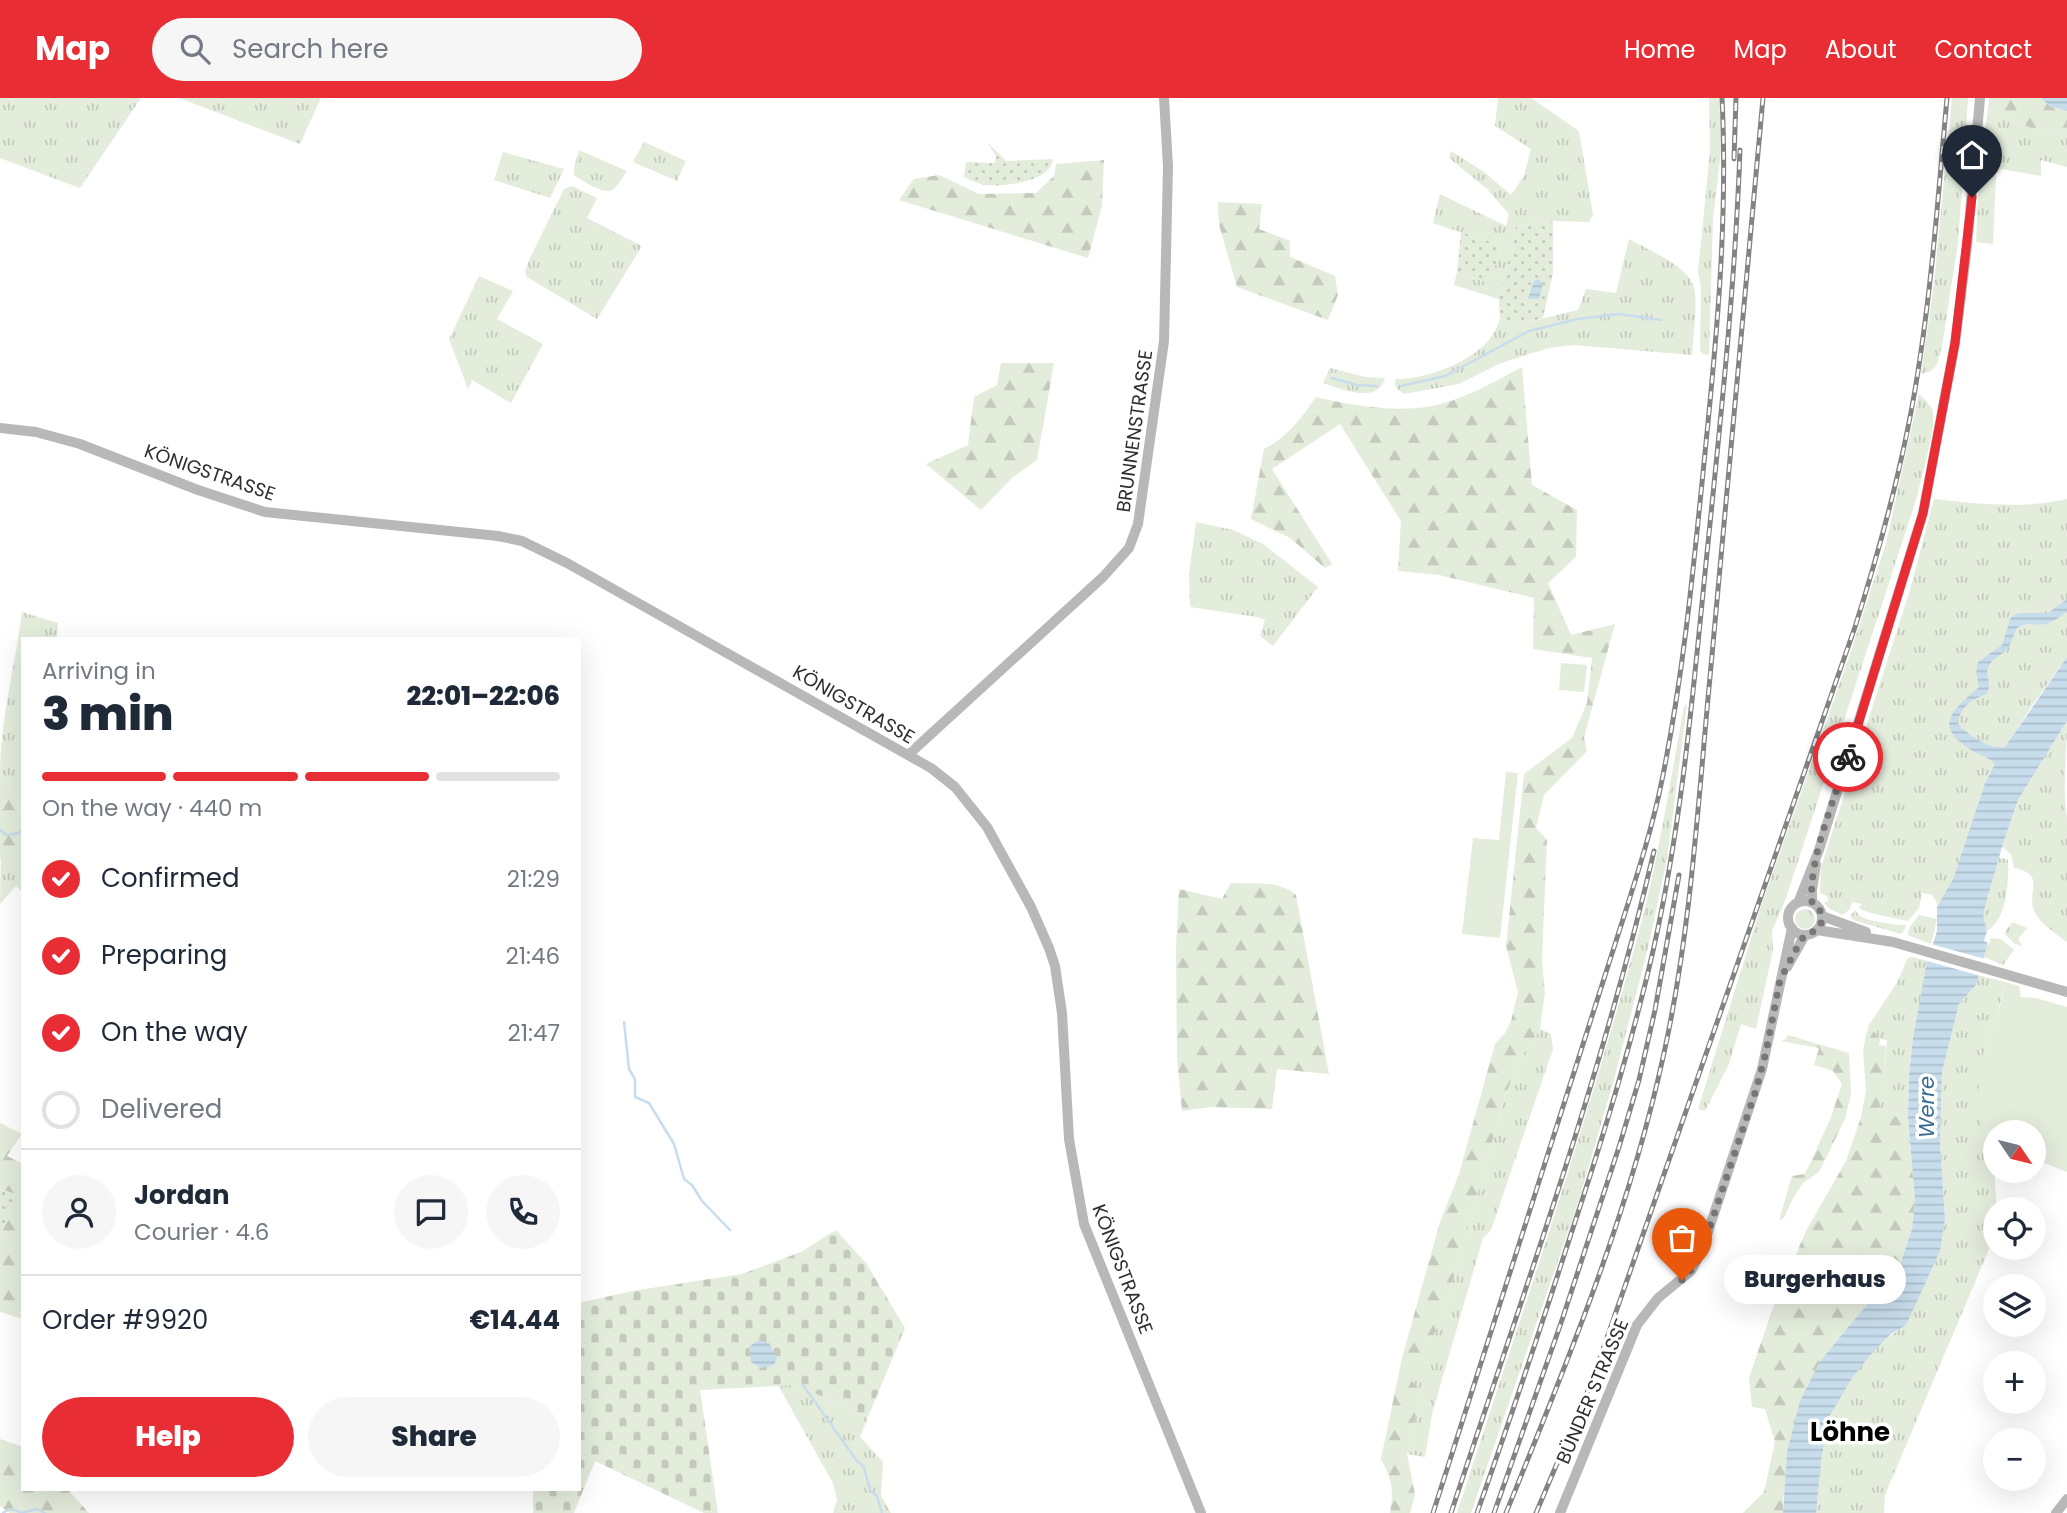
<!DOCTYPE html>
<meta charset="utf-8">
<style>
:root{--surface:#fff;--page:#f6f6f7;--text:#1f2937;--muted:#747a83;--line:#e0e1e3;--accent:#e82e34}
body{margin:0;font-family:Poppins,sans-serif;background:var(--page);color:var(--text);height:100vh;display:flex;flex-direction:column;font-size:26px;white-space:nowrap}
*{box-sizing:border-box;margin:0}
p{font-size:23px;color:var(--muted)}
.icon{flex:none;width:38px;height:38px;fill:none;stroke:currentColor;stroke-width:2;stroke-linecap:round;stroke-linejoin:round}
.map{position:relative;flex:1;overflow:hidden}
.sheet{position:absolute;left:21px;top:539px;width:560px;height:854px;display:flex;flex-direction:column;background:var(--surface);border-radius:0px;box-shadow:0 7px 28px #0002}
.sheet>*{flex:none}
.needle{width:46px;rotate:125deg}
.controls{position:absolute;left:1983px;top:1022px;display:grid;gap:14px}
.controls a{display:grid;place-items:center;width:63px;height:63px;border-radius:50%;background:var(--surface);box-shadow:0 7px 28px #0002;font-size:35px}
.pin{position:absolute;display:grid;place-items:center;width:60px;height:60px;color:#fff;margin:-72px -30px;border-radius:50% 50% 50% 0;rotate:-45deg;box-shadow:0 0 7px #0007}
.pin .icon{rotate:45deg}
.courier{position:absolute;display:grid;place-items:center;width:70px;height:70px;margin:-35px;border:5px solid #e82e34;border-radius:50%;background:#fff;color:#222;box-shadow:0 2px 9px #0007}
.bubble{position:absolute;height:49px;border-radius:24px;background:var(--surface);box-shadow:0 7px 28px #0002;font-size:23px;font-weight:800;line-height:49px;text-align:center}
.summary em{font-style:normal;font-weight:800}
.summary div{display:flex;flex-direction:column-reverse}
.summary{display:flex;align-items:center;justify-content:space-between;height:119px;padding:0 21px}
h1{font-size:46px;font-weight:800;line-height:52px}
.bar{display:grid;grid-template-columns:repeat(4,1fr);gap:10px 7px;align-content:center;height:84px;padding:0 21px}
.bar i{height:9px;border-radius:5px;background:var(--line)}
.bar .selected{background:var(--accent)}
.bar p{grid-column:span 4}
.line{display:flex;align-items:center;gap:18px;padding:0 21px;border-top:2px solid var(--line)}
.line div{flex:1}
.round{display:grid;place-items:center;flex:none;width:74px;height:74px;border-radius:37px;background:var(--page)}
ol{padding:0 21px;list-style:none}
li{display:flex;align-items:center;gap:21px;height:77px}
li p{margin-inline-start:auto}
li .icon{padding:7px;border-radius:50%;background:var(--accent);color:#fff;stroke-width:4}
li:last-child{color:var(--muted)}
li i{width:38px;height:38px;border:4px solid var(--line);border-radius:50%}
.action{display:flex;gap:14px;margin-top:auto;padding:14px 21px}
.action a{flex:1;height:80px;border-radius:42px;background:var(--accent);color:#fff;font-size:28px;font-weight:800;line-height:80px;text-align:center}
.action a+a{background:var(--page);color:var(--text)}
header{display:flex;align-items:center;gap:42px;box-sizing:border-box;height:98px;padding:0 35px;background:var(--accent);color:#fff}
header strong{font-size:33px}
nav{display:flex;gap:38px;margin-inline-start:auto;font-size:24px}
.search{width:490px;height:63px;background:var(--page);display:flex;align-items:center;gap:18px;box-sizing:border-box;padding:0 24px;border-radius:38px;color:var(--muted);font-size:26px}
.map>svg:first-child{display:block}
.grass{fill:url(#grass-tufts)}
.forest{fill:url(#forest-firs)}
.cemetery{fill:url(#cemetery-stones)}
.park{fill:url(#park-dots)}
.pitch{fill:#e4ecdc}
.water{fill:url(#water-rules)}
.pier{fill:#fff}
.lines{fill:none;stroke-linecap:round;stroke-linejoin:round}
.stream{stroke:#c8ddec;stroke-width:2.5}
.secondary{stroke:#b8b8b8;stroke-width:10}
.rail-casing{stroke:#838383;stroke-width:5}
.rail{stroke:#fff;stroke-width:2.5;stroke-dasharray:8;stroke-linecap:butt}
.done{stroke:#777;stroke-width:7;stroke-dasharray:0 12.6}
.route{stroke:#e82e34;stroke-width:9}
.labels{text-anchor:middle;stroke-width:7;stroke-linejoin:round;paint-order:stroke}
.street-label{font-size:19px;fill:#2e2e2e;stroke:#fff}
.water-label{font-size:21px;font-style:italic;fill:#3b6d92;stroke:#fff}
.district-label{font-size:26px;font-weight:bold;fill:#000;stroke:#fff}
</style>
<header>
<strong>Map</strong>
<div class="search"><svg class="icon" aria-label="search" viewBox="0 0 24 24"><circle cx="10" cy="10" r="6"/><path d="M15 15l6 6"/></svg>Search here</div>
<nav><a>Home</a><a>Map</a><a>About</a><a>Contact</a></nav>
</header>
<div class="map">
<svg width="2067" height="1415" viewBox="0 0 2067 1415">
<defs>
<pattern id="grass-tufts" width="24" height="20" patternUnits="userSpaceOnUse" patternTransform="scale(1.75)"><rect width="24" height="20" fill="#e4ecdc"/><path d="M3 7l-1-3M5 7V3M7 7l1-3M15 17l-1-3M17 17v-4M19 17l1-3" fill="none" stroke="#c4cbbd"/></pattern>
<pattern id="forest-firs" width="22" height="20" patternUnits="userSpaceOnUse" patternTransform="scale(1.75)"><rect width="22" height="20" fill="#e4ecdc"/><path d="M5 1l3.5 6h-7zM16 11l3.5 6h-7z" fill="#c4cbbd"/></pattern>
<pattern id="cemetery-stones" width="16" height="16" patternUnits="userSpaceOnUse" patternTransform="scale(1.75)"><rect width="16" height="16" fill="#e4ecdc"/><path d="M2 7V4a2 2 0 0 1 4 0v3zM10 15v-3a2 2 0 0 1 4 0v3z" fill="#c4cbbd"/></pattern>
<pattern id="park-dots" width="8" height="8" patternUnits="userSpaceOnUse" patternTransform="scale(1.75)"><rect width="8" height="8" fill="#e4ecdc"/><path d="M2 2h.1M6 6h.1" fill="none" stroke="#c4cbbd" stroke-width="1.8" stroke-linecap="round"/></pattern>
<pattern id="water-rules" width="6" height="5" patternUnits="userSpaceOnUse" patternTransform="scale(1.75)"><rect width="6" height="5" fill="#c8ddec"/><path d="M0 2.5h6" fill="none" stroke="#acbecb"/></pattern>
</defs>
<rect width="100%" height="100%" fill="#fff"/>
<path class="grass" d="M0 0H141L80 90 0 60Z
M179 0H321L300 46Z
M1498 0H1531L1579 33 1593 117 1589 124 1553 123 1516 128 1499 201 1454 187 1457 174 1489 185 1502 148 1433 125 1440 96 1506 128 1509 116 1487 91 1449 60 1451 53 1484 74 1511 97 1524 78 1531 51 1495 28Z
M1709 0H1719L1722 45 1713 120 1709 257 1703 256 1700 252 1701 189 1698 174 1710 53Z
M1952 0H1968L1958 145 1942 248 1937 267 1931 273 1921 276 1934 185Z
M1988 11 2042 35 2067 38V69L2041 62V78L2001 71 1996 76 1993 146 1976 144 1980 62 2002 49C1979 40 1986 33 1988 11Z
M644 44 686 63 677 83 633 64Z
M579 52 627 73C623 78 618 89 612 92 605 97 580 82 574 77V69Z
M503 54 564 71 550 100 494 82Z
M572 88 597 100 587 120 642 148 597 221 527 179 525 174 529 162 564 91Z
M1629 141C1648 152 1689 168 1694 190 1698 205 1693 240 1692 257L1574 247 1549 250 1501 265 1459 286 1404 296 1396 290 1395 281C1425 282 1477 263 1493 236 1496 232 1498 226 1500 221L1524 225 1578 212 1586 191 1616 195Z
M479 178 513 193 497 221 543 246 511 305 472 282 468 291 449 241Z
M1330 270 1365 279 1385 280C1377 307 1342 291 1323 285Z
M1919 296C1924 301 1931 307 1933 314 1936 332 1921 380 1917 399L1785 803 1772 833 1773 852 1756 931 1741 926 1729 966 1705 1013 1698 1011 1761 808 1851 553 1886 445Z
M1934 401C1978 406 2023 411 2067 401V559L2031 609 1995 666 1985 685 1953 781 1939 808 1932 797 1920 794 1922 796 1919 810 1908 823C1895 820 1868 816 1859 810L1862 806 1852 804 1850 811 1843 817 1830 811 1824 805 1829 802 1827 798 1820 795 1821 769 1910 492Z
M1196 424 1233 432 1263 446 1318 489 1273 548 1260 538 1265 522 1257 519 1190 509 1189 476Z
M22 514 58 525 57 541H23V719L7 681 0 677C0 622 15 569 22 514Z
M1687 606 1667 761 1648 850 1613 985 1579 1102 1471 1415H1457C1518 1227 1583 1039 1635 848 1657 770 1669 689 1684 609Z
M2067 623C2067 655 2062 688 2067 720V844C2057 837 2044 828 2037 818 2022 797 2050 777 2014 770L2011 756 2002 749 2018 702Z
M1999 759 2008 762C2009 783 2007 822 1987 833L1983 816Z
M1 760 23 767V795L16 788 0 806Z
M1795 821a10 10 0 1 1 20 0a10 10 0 1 1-20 0Z
M1855 812C1857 815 1860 819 1864 820 1870 823 1900 828 1906 827L1905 831 1901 836 1853 822 1850 818Z
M1919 817 1937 821 1931 846 1908 837 1909 830Z
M2013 824 2027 830 2018 841 2022 848 2015 846 2005 836 2006 832Z
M1991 840 2001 841 2014 852 2003 867 1984 859Z
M1911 859 1928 863 1913 940 1909 977 1908 1019 1889 1018 1878 1012 1884 983 1887 942 1880 941 1873 934 1866 937 1869 927 1898 883 1907 861Z
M1978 877 2005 884V887L1997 918 1984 954 1979 981 1984 1040 1992 1044 1997 1111H1995V1137L1885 1397 1884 1415H1816C1816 1396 1822 1335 1830 1318 1844 1284 1875 1245 1906 1227L1945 1121 1940 1044 1942 974 1959 906 1976 887Z
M1540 931 1551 936 1553 951 1491 1132 1483 1140 1432 1316 1425 1359 1407 1356 1421 1295 1411 1284 1443 1218 1505 998 1519 963Z
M778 1287H796L868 1319 860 1339 883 1364 881 1398 891 1415H833L837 1402 833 1385Z"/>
<path class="forest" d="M1989 0H2041L2050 8 2067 13V38L2042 35 1988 11Z
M1104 62 1102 108 1088 160 899 102 914 81 939 77 979 96 1036 95 1054 78 1056 66Z
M1218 104 1262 106 1259 131 1290 143V159L1335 178 1338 197 1328 222 1237 189 1219 127Z
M1001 265H1054L1037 362 1013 379 981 412 926 366 968 347 974 299 997 287Z
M1522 269 1532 387 1577 412 1576 459 1548 485 1571 537 1615 526 1584 639 1587 653 1544 697 1536 730 1547 742 1542 862 1545 895 1540 931 1519 963 1505 998 1443 1218 1412 1283 1421 1295 1407 1356 1415 1397 1410 1415H1390C1394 1392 1392 1381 1381 1361L1402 1260 1440 1124 1459 1076 1495 946 1505 935 1511 923 1518 894 1506 848 1524 676 1572 640 1587 605 1592 560 1533 551 1534 500 1439 477 1398 473 1401 423 1340 326 1272 371 1332 466 1325 470 1290 440 1251 421 1264 351C1287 340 1302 319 1316 299 1350 307 1391 314 1426 309 1460 304 1492 285 1522 269Z
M0 677 7 681 23 719V767L0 761Z
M1231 785C1253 786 1279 782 1296 797L1329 976 1277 971 1272 1011 1211 1009 1182 1013 1177 959 1176 851 1179 791 1222 801Z
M1873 933 1880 941 1879 947 1886 948 1884 983 1879 1012 1889 1018 1908 1019 1915 1103 1912 1131 1900 1167 1820 1263 1783 1400V1415H1743L1764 1394 1775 1344 1765 1311 1752 1309 1749 1280 1771 1215 1806 1133 1846 1063 1861 1019 1866 992 1863 953 1866 937Z
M1787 937 1849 955 1851 996 1845 1021 1819 1074 1803 1085 1793 1100 1784 1120 1779 1122 1792 1078 1804 1076 1808 1070 1831 1019 1842 986 1833 973 1814 967 1819 950 1781 943 1786 941Z
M0 1025 22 1036 7 1058 23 1066V1221L0 1214V1139L15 1096 0 1091Z
M0 1341 23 1349V1391H67L89 1415H10L0 1408Z"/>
<path class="cemetery" d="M836 1132 866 1165 905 1230 868 1319 796 1287 700 1292 718 1415H704L595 1363 574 1415H533V1391H579V1205L632 1193 742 1176 801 1154Z"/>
<path class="park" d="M987 44 1006 63 1053 61C1051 84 1004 89 985 87 978 86 971 82 964 79L966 64 995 65 996 58Z
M1553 123V175L1543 220 1524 225 1500 221 1499 201 1516 128Z
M1461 134 1502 148 1489 185 1457 174Z
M0 1091 15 1096 0 1139Z"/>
<path class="pitch" d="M1561 565 1587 567 1584 594 1559 592Z
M1506 674 1518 675 1500 840 1462 836 1473 740 1499 742Z
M2005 884 2019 888 2021 899 2036 900 2067 909V1074L2034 1061V1034H1995V1045L1984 1040C1982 1021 1977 999 1979 980 1982 946 2002 917 2005 884Z"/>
<path class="water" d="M2041 0H2067V13L2050 8Z
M1538 181 1543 185 1539 201H1528L1534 183Z
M2067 501V514C2061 518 2053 524 2046 526 2035 528 2027 523 2017 530L2008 551 1992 563 1987 571 1989 589 1987 596C1972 601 1959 610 1958 626 1970 638 1987 651 2005 649L2067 559V623L2018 702 2002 749 1983 816 1987 833 1984 843 1988 845 1976 887 1959 906 1942 974 1940 1044 1945 1121 1940 1153 1906 1227 1891 1236 1872 1255 1852 1280 1829 1319 1821 1362 1816 1415H1783L1787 1354 1800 1303 1820 1263 1900 1167 1912 1131 1915 1103 1908 1019 1909 977 1913 940 1926 868 1937 833V809L1953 781 1985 685 1995 666C1987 658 1979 657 1971 652 1931 628 1954 611 1979 589L1976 574 1978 564 2002 547 2011 519 2019 515H2048Z
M758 1242 769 1245 777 1260 774 1267 761 1270 751 1264 749 1249Z"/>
<path class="pier" d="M1931 846 1985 861 1981 878 1927 863Z"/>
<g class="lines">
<path class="stream" d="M1332 280 1357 287 1377 288
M1401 288 1445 278 1529 233 1578 221 1619 216 1661 222
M0 732 6 737 19 735 23 731
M624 924 629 971 635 981V999L649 1005 674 1046 684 1081 692 1087 702 1103 730 1132
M803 1287 857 1363 864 1369 870 1392 877 1398 882 1415
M3 1415C9 1410 14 1410 21 1415L37 1411 45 1415"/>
<path class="secondary" d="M0 330 36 334 80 346 198 392 265 414 498 438 522 443 567 465 931 670 955 689 987 729 1031 809 1049 850 1055 868 1062 915 1069 1041 1084 1126 1201 1415
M908 657 1103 479 1129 450 1138 426 1164 243 1168 68 1164 0
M1788 820a17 17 0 1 1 34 0a17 17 0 1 1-34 0Z
M1812 804V792L1816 766
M1798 805 1819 752 1923 415 1955 245 1967 149 1980 0
M1822 818 1866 834
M1817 832 1893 844 2067 894
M1787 869 1805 837
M1560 1415 1637 1227 1658 1200 1691 1173 1702 1152 1762 971 1792 830
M2056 1415 2067 1401"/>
<g class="rail-casing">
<path id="rail" d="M1734 61 1736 0
M1433 1415 1625 815C1639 771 1653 727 1662 682 1684 574 1694 464 1705 355 1717 236 1728 119 1722 0
M1451 1415C1523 1196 1602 978 1654 753
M1477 1415C1510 1322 1541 1229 1571 1136 1602 1043 1631 949 1653 853 1682 725 1693 595 1706 465 1720 327 1735 190 1740 52
M1494 1415 1561 1225 1619 1049 1639 982 1655 912 1679 777
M1506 1415C1567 1265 1630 1113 1664 955 1691 832 1698 705 1710 579 1728 386 1745 193 1763 0
M1536 1415 1592 1283 1610 1231 1855 529C1883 441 1907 352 1920 260 1933 174 1939 87 1947 0"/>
</g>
<use href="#rail" class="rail"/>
</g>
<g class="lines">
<path class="done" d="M1682 1182 1696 1166 1702 1152 1756 992 1766 954 1780 882 1800 844 1805 837 1817 832 1821 825 1822 818 1819 810 1812 804C1808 762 1835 700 1848 659"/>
<path class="route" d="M1848 659 1923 415 1955 245 1972 99"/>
</g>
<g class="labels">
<g class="street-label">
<text transform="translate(1134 333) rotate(-82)" y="7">BRUNNENSTRASSE</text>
<text transform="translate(210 374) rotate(19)" y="7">KÖNIGSTRASSE</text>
<text transform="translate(854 606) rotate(30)" y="7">KÖNIGSTRASSE</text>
<text transform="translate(1123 1171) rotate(69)" y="7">KÖNIGSTRASSE</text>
<text transform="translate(1592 1293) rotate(-67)" y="7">BÜNDER STRASSE</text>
</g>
<g class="water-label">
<text transform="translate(1927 1009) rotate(-90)" y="7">Werre</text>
</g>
<g class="district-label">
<text x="1850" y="1343">Löhne</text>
</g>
</g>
</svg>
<div class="controls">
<a><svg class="needle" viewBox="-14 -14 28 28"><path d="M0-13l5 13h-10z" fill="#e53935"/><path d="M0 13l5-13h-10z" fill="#747a83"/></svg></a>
<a><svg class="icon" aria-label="locate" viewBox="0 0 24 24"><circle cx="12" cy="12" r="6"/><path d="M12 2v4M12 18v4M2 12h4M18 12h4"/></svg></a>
<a><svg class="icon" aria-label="layers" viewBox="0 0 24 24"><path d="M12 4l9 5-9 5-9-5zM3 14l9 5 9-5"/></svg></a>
<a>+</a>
<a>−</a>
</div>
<div class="pin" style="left:1682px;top:1182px;background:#ea580c"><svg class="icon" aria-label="bag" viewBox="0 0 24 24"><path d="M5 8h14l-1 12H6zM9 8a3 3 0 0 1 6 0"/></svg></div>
<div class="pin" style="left:1972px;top:99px;background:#1f2937"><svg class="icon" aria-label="home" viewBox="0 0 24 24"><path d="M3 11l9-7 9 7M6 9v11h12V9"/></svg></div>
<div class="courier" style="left:1848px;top:659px"><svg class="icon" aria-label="bike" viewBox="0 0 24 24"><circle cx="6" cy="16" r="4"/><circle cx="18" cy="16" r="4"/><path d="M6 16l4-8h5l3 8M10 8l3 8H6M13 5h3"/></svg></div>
<div class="bubble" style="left:1724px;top:1157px;width:182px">Burgerhaus</div>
<section class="sheet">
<div class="summary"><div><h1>3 min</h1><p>Arriving in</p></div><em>22:01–22:06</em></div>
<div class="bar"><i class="selected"></i><i class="selected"></i><i class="selected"></i><i></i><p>On the way · 440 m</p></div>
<ol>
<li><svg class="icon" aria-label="check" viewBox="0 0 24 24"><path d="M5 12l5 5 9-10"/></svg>Confirmed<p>21:29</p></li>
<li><svg class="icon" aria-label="check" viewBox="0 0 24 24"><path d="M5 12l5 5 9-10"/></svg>Preparing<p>21:46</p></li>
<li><svg class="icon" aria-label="check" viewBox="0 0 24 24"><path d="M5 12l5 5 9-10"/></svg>On the way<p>21:47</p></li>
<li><i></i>Delivered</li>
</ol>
<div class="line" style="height:126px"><a class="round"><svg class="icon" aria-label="person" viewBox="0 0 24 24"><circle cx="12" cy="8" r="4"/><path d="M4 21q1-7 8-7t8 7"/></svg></a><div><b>Jordan</b><p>Courier · 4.6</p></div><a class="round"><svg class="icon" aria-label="chat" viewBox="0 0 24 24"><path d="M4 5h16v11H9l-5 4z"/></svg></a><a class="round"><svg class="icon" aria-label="phone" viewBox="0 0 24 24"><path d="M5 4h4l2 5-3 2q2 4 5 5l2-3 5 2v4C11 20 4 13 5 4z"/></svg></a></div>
<div class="line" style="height:91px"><div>Order #9920</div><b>€14.44</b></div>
<div class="action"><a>Help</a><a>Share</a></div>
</section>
</div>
